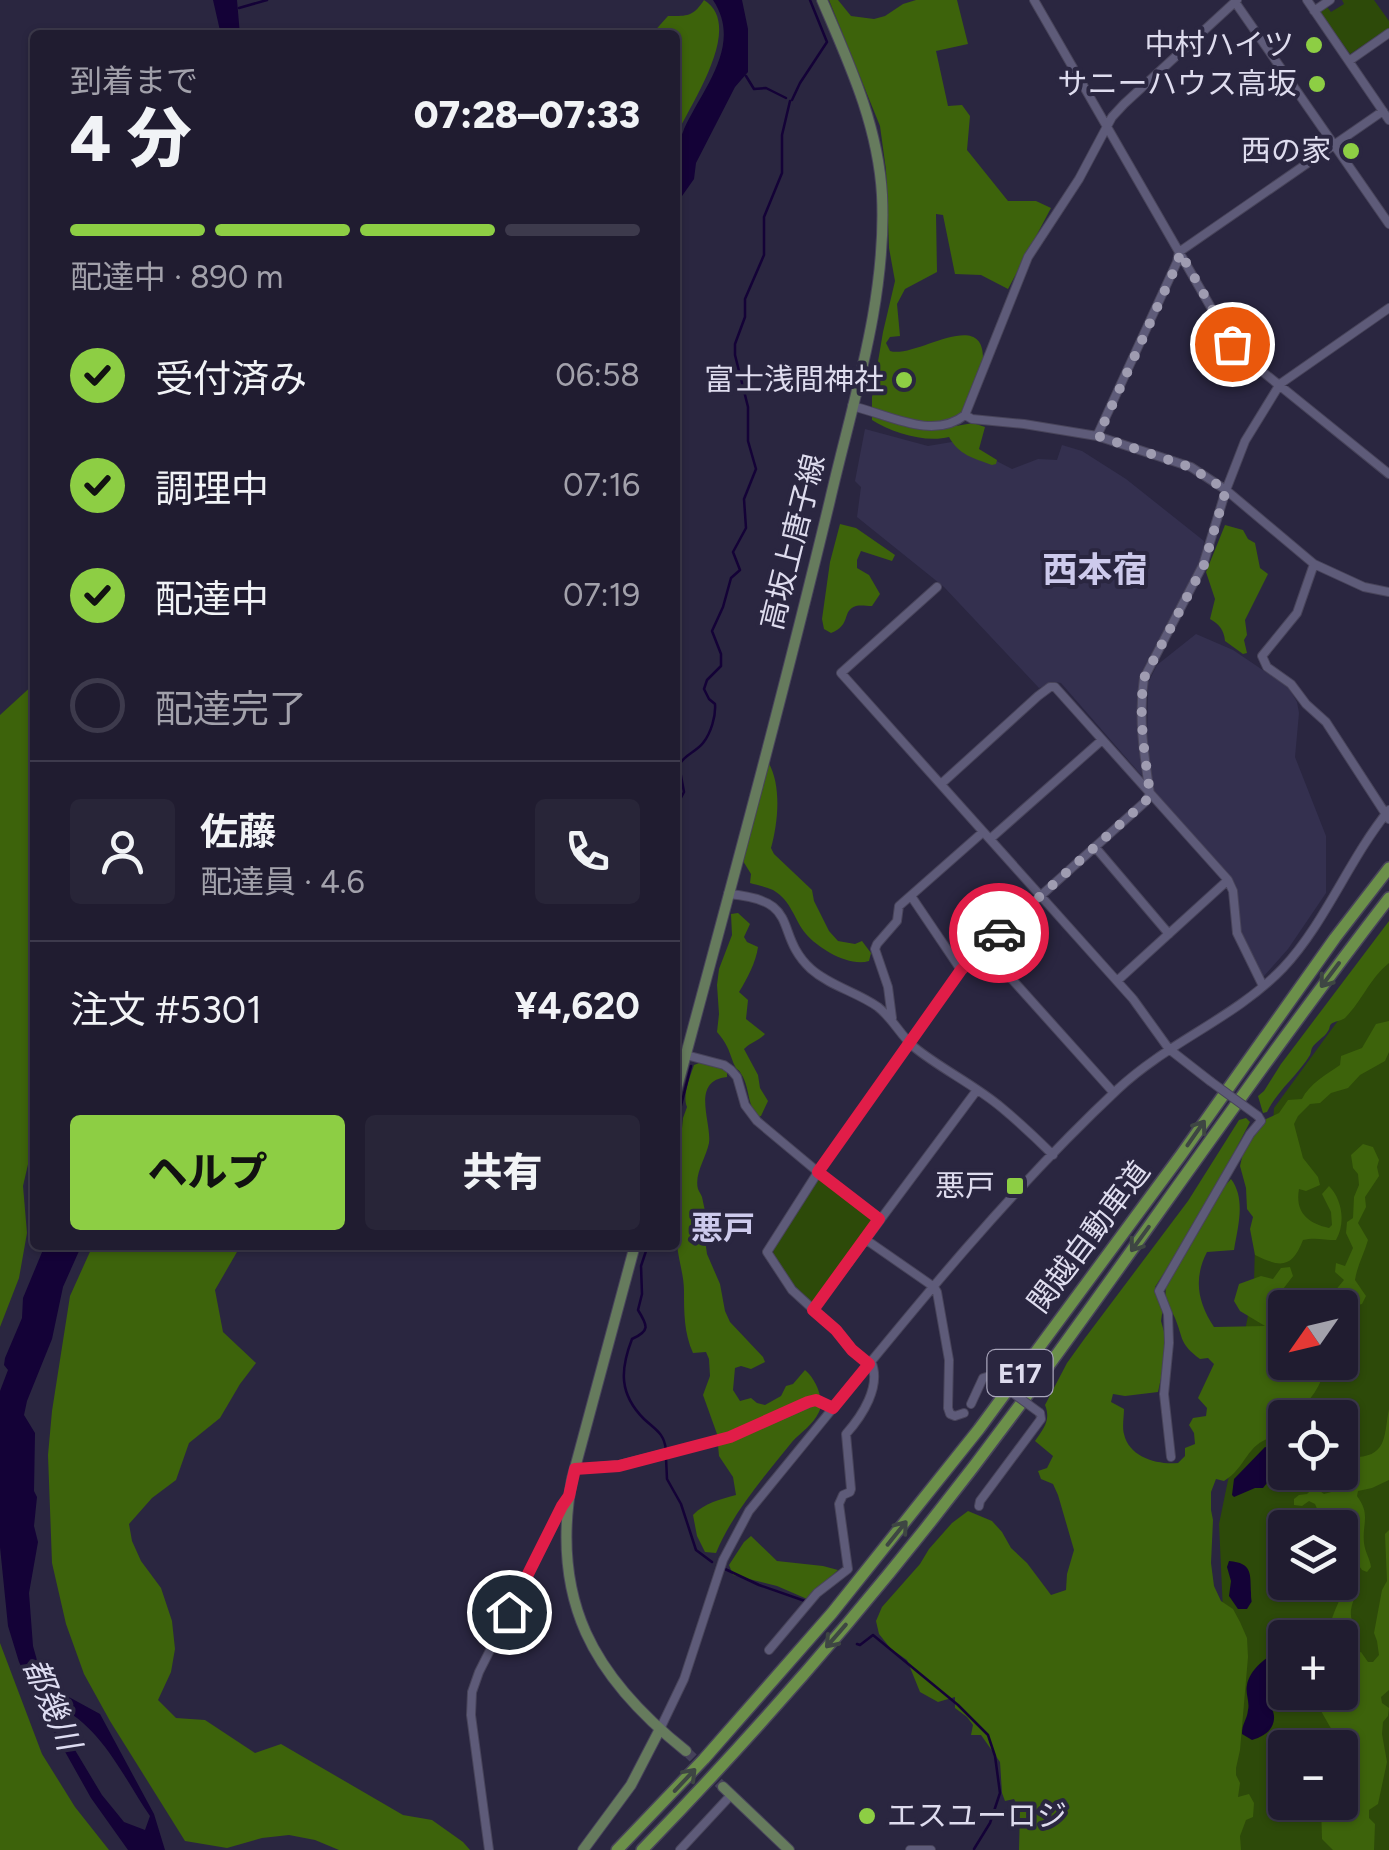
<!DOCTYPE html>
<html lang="ja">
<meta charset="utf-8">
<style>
:root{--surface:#201c30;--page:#282538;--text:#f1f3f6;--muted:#a2a1ab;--line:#3d3a4c;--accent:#8dce44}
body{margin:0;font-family:Figtree,"Noto Sans JP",sans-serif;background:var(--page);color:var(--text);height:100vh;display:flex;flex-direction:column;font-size:38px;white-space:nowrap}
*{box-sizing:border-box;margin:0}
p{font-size:32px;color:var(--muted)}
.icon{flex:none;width:55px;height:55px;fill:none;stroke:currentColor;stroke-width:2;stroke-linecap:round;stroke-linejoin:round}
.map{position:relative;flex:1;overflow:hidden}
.side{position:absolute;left:30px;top:30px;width:650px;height:1220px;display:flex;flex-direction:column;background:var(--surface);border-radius:10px;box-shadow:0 2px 8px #0004,0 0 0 2px var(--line)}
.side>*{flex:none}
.needle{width:65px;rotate:236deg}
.buttons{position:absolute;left:1268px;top:1290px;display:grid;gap:20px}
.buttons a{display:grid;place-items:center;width:90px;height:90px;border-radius:10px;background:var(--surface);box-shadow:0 2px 8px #0004,0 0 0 2px var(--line);font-size:50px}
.pin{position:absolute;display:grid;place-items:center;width:85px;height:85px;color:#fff;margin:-42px;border:5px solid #fff;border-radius:50%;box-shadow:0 2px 10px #0007}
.courier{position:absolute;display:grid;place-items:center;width:100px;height:100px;margin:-50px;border:8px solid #e11d48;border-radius:50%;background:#fff;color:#222;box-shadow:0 2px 12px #0007}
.head em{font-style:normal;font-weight:800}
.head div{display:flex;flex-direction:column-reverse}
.head{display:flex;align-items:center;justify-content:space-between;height:170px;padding:0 40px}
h1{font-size:65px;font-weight:800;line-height:75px}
.bar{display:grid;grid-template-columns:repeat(4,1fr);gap:15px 10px;align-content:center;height:120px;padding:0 40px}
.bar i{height:12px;border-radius:8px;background:var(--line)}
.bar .on{background:var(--accent)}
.bar p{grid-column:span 4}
.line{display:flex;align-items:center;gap:25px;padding:0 40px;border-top:2px solid var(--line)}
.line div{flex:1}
.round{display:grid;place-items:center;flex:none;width:105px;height:105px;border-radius:10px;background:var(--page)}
ol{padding:0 40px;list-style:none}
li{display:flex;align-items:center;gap:30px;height:110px}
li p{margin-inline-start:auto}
li .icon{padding:10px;border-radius:50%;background:var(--accent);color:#111;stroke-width:4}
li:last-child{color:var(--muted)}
li i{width:55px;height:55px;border:5px solid var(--line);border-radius:50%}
.cta{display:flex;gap:20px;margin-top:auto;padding:20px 40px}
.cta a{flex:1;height:115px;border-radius:10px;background:var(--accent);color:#111;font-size:40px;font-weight:800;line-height:115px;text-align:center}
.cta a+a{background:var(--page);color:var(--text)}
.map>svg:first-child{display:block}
.built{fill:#34304f}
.green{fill:#2d4a09;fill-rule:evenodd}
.forest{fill:#3d630b}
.water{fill:#140237;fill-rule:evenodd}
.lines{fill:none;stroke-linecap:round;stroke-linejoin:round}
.stream{stroke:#140237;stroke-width:2.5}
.major-tunnel{stroke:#45415a;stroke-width:10;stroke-dasharray:10 5;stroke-linecap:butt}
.minor-casing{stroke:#48445a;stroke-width:10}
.major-casing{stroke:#48445a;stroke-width:12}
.highway-casing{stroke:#48445a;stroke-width:14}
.minor{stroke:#5e5b79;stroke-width:8}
.major{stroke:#667b5d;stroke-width:10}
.highway{stroke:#6c904a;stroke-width:11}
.minor-bridge-casing{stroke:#48445a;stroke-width:10;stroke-linecap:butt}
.minor-bridge{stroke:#5e5b79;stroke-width:8}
.oneway{stroke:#3e4643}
.done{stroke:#9f9cb1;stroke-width:10;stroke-dasharray:0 18}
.route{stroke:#e11d48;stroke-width:12}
.poi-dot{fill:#8dce44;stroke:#2a2640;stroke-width:4}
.labels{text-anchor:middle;stroke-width:8;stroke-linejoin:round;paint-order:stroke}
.shield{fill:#2a2640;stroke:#a8a5ba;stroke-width:2.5}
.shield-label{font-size:28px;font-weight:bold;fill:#dedcee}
.poi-label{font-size:30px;fill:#dedcee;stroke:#2a2640;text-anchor:end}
.street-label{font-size:30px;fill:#dedcee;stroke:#2a2640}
.neighbourhood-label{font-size:32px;font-weight:bold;fill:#cdcaec;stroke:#2a2640}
.water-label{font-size:32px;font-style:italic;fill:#dddcf1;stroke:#2a2640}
.quarter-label{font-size:35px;font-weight:bold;fill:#cdcaec;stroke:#2a2640}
</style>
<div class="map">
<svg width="1389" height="1850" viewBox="0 0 1389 1850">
<rect width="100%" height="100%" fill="#2a2640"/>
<path class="built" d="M865 429 928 446 958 441 1012 469 1038 459 1057 460 1062 445 1082 451 1126 479 1204 541 1202 556 1196 571 1142 671 1138 704 1142 776 1061 683 1055 682 1039 688 944 587 857 517 861 487 855 481Z
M1196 634 1233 650 1288 687 1297 702 1299 713 1295 757 1326 836V893L1288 949 1264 976H1261L1242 933 1239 923 1237 888 1233 880 1154 792 1147 751 1148 683 1157 665Z"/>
<path class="green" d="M1342 0H1374L1389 21V28L1350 54 1320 12 1327 7 1331 12 1344 4Z
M1389 951V1850H1219L1225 1655 1219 1524 1234 1451 1241 1351 1254 1285 1256 1198 1272 1140 1274 1108ZM1285 1308H1340V1362H1285ZM1285 1418H1340V1472H1285ZM1285 1528H1340V1582H1285ZM1285 1638H1340V1692H1285ZM1285 1748H1340V1802H1285Z
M819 1178 873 1218V1222L813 1304 788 1279 773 1254 774 1248Z"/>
<path class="forest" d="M704 0C746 26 689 106 675 138V35H651L668 16C687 16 693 17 704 0Z
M829 0H838L851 16 874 19 885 16 903 4 916 0H957L968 44 936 51 948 106 962 105 970 116 967 150 1008 201H1036L1051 208 1008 289 981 275 955 274 943 215 936 214 937 272 905 289 897 304 900 336 890 337 886 343 890 351C915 359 984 306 983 359L961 414 955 420 956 426 973 423 985 427 979 449 997 460 996 464 992 465C973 458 959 455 949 437 926 443 892 433 872 420V397L883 332 895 281 889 248 886 170 880 126Z
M840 524 856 528 895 555 892 561 861 551 857 560V568L869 575 880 594 872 606C866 606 861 605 856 606 841 611 852 625 831 633L824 629 822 619 830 562Z
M1225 525 1243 530 1248 539 1255 543 1260 568 1268 574 1245 620 1247 635 1244 640 1247 653 1243 654 1225 641C1224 630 1219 624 1210 619L1215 599 1206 572Z
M35 683V980L28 1047 35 1100V1134L23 1186 27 1233 19 1278 0 1327V715Z
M768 762C782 785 778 823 771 848L774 854 812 890 814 901 829 931 838 941 855 944 862 941 871 953 869 961C849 967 819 949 806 934 794 920 792 901 773 890 766 887 757 885 750 883L751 874 743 861 751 820Z
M738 913 750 924 744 937 747 942 758 947C756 962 747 979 739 992L748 1000 746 1019 765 1034C759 1041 751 1042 744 1049L758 1075 760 1088 768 1101 761 1116 757 1117C747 1101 750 1092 743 1077 737 1065 738 1074 733 1062 729 1050 726 1042 717 1032L719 1014 717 985 719 969 732 935 731 914Z
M1389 921V963C1370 978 1362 1001 1345 1018 1341 1021 1335 1021 1331 1024 1329 1026 1330 1029 1328 1031 1324 1038 1316 1041 1312 1048 1311 1050 1311 1053 1310 1055 1298 1075 1277 1091 1267 1112L1263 1113 1258 1096 1264 1091 1281 1064Z
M1389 1021V1052L1385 1061 1360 1075 1348 1088 1331 1093 1320 1103 1310 1104 1298 1116 1294 1124 1303 1158 1318 1177 1320 1185 1306 1191 1299 1189C1295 1212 1307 1223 1329 1228L1332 1225 1331 1212 1322 1194 1329 1186C1342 1199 1346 1223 1336 1240 1324 1240 1315 1237 1303 1240 1292 1268 1281 1268 1255 1255L1250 1229 1253 1217 1247 1209 1246 1188 1240 1166 1243 1153 1264 1120 1279 1113 1288 1100 1302 1099C1309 1084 1327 1074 1340 1065L1341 1056 1362 1048 1376 1024Z
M699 1063 718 1066 727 1072V1077C690 1081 712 1122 709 1143 706 1158 694 1174 698 1189 699 1192 701 1194 702 1197 704 1205 704 1211 709 1219L703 1225 707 1254 720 1284 725 1311 730 1322 763 1357 765 1362 751 1369 741 1366 735 1368 733 1390 740 1401 751 1398 757 1403 765 1405 781 1396 786 1386 793 1384 805 1370C815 1378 825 1399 819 1412 813 1425 801 1432 792 1442 764 1477 733 1512 716 1553L705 1552 697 1536 693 1515C704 1503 721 1499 736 1495L733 1477 719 1456 717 1434 703 1395 710 1376 709 1359 706 1352 693 1353C684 1333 684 1312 684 1291 684 1275 678 1259 677 1243L682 1238 680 1208 675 1200 683 1118 687 1107C682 1096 690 1077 694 1065Z
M1246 1118 1250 1122 1202 1214 1155 1287 1163 1307 1161 1321 1168 1346 1158 1392 1125 1396 1113 1394 1111 1402 1124 1409C1124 1416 1122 1427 1124 1434 1129 1457 1157 1465 1178 1463L1185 1456V1448L1195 1444 1194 1433 1189 1425 1193 1418 1206 1416 1207 1408 1198 1398 1214 1364 1208 1358 1200 1359C1179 1343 1184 1340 1175 1318 1168 1301 1162 1300 1168 1280L1220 1191 1231 1179C1246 1199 1238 1226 1234 1250L1207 1252C1193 1279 1198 1303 1214 1327L1265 1326 1240 1311 1234 1301 1239 1284 1261 1276 1273 1279 1281 1268 1290 1267 1293 1276 1280 1293 1285 1307V1362L1326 1363C1321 1389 1311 1398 1294 1417L1285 1418V1435C1245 1438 1250 1465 1224 1481L1216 1479 1211 1492V1510L1213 1520 1211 1563 1214 1586 1221 1601 1233 1609 1240 1622 1247 1638 1248 1657 1240 1750 1236 1768V1775L1240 1783 1238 1797 1249 1794 1254 1803 1253 1817 1246 1820 1240 1836 1241 1850H1019L1020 1811 1014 1799 1005 1801 1002 1793 1000 1762 981 1735H971L973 1725 967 1717 955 1708V1697L938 1702 920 1692 907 1660 891 1649 879 1634 876 1621 882 1607 920 1564 929 1549 952 1523 968 1511 992 1521 1002 1532 1011 1548 1027 1563 1051 1595 1066 1590 1067 1574 1074 1550 1058 1495 1053 1484 1041 1479 1038 1471 1047 1468 1053 1456 1035 1441C1044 1428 1051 1420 1045 1405L1067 1363 1085 1338 1188 1201 1239 1120Z
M1363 1144 1373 1147 1379 1160 1377 1167 1379 1176 1365 1197 1366 1207 1358 1223 1368 1240C1364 1254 1357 1266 1355 1280L1366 1296 1362 1304 1354 1306 1343 1305 1334 1292 1344 1280 1335 1272 1336 1263 1345 1266 1353 1248 1346 1233 1347 1222 1353 1218 1354 1197 1359 1185 1358 1174 1353 1168 1351 1155Z
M93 1245H241L215 1290 223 1332 256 1363 240 1384 220 1418 189 1443 176 1480 152 1498 129 1524 132 1541 141 1561 161 1588 172 1621 175 1649 171 1672 158 1700 176 1718 205 1720 255 1753 281 1744 403 1815 432 1820 463 1842 470 1850H339L315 1840 289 1835 262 1838 227 1848 185 1841 110 1721 84 1674 66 1624 52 1563 48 1455 52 1411 70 1296Z
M1389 1409V1480L1372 1488 1358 1491 1357 1496C1371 1515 1362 1523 1364 1543 1365 1552 1370 1559 1371 1567L1367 1572 1362 1570 1350 1553 1356 1549 1354 1529 1332 1522 1315 1525 1314 1518 1318 1511 1315 1504 1309 1501 1302 1506 1294 1505V1499L1299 1495 1307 1494 1314 1487 1324 1494 1349 1487 1350 1466 1358 1457C1388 1455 1384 1433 1389 1409Z
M1389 1530V1690L1381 1697 1382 1703 1389 1708 1388 1716 1383 1722 1382 1734 1387 1762 1378 1804 1369 1810V1818L1375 1824 1374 1850H1333L1322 1839 1321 1806 1322 1803 1340 1802V1748L1324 1747 1323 1738 1333 1732 1321 1711 1325 1698 1336 1699 1340 1692V1638L1326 1637C1330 1622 1343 1587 1353 1577 1360 1591 1353 1597 1351 1610 1350 1618 1354 1629 1357 1636 1353 1642 1351 1647 1354 1654L1361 1652 1368 1662H1373L1379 1655 1377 1641 1374 1633 1382 1590 1387 1581 1385 1534Z
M751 1536 777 1561 823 1566 838 1570 807 1599 777 1586 733 1575 729 1565 744 1542Z
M0 1643 42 1754 75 1807 109 1850H0Z"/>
<path class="water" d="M213 0H237L240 35H221Z
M713 0H742L748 29V72L735 87 696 163 694 179 675 206C675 188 671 167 675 151 676 144 682 136 684 129 703 88 743 45 713 0Z
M45 1245H79V1251L63 1287 52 1339 27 1401 24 1415 35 1433 34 1491 37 1497 34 1526 38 1542 29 1593 33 1646 40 1671 48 1681 67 1696 100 1714 154 1814 165 1850H128L91 1798 45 1716 19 1662 8 1626 0 1547V1391L8 1370 4 1365 5 1358 22 1318 23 1298ZM56 1705C102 1727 122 1775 150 1816L145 1830 124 1822 102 1795 75 1750Z
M1265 1447 1275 1449 1267 1483 1263 1488H1255L1234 1497 1232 1495 1234 1479Z
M1229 1561C1253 1563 1250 1574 1251 1593 1251 1606 1254 1597 1247 1609H1238L1229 1596 1231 1581 1227 1567Z
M1274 1654 1285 1661V1677C1279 1683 1271 1690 1270 1699 1269 1708 1273 1707 1274 1716 1275 1730 1263 1737 1252 1740L1242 1734C1242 1723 1247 1720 1248 1710 1250 1702 1245 1693 1247 1685 1249 1672 1263 1659 1274 1654Z"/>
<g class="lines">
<path class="stream" d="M239 8 267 0
M746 76 754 89 766 88 786 98
M792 100 800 83 827 42 810 0
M675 809 684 792 679 765C685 754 696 752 703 743 711 733 716 716 715 704L709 699 704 689 707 680 721 666V654L712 631 723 607 731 578 740 570 733 552 746 528 744 499 756 469 748 441V407L735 355V344L745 317V299L764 255V217L782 173V135L790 101
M675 1033 681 1047
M675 1129 691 1066
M648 1245 641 1266 642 1294 638 1310C648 1326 650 1331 632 1339 620 1370 619 1394 644 1419 656 1430 664 1433 666 1450
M666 1458 667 1479 681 1504 696 1550 712 1562
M725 1569 759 1585 805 1601
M857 1644 860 1645 873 1635 958 1705 988 1735 995 1756 1000 1793 990 1823 974 1849"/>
<path class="major-tunnel" d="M686 1751 723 1787"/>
<g class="minor-casing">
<path id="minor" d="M1034 0 1232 344 1253 364 1389 474
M1307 0 1389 120
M1235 2 1389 224
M1314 11 1330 0
M1349 61 1389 33
M852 406C887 414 933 441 965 415L1028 257 1079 179 1112 117 1124 104 1237 0
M965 415 972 419 1024 424 1097 436 1191 467 1226 490 1314 564 1364 587 1389 592
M1097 436 1177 262 1179 252 1383 111
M1314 564 1297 613 1262 656 1267 667 1291 684 1306 704 1326 722 1389 819
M937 587 841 673 1133 999 1169 1049 1210 1081
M941 784 1038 696 1050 687H1055L1228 880 1117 981
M990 839 1102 740
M1095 847 1169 934
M1228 880 1233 891 1237 933 1263 986
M728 894C804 900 772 933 811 969 830 986 857 992 878 1007 894 1020 900 1035 914 1047 941 1069 975 1085 1002 1108 1020 1123 1037 1139 1053 1155
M911 896 961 970
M983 947 1114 1093
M892 1018 888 987 875 949 877 944 897 921 899 906 983 832
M686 1055 724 1065 731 1070 737 1077 745 1105 757 1121 818 1172 879 1219
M865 1239 934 1287 937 1292 949 1360 948 1408 950 1414 955 1416 964 1413
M813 1310 977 1090
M869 1364 852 1349 837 1331 792 1290 767 1252 818 1172 967 962 1145 802 1150 794C1144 755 1138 717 1144 678L1203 565 1226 490 1245 441 1280 384 1389 308
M971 1404 983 1378 990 1376
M1171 1457 1164 1394 1169 1343 1168 1314 1159 1291 1250 1134 1261 1121 1258 1116
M575 1469 619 1465 730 1437 816 1400 833 1407
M979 1506 980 1501 1041 1419 1040 1413
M769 1650 817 1593 848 1569 839 1504 843 1495 850 1492 851 1489 846 1434C862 1416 882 1386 871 1361
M660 1729 684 1679 723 1560 749 1511 771 1484C882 1349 990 1209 1118 1089 1168 1042 1235 1018 1283 968 1326 922 1349 859 1389 810
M489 1850 471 1715 472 1692 479 1672 567 1498
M680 1850 731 1795
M910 1850H931"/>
</g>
<g class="major-casing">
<path id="major" d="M675 1095C728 898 782 700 830 500 853 400 887 299 882 195 878 125 849 63 822 0
M635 1245 572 1479C550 1600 593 1677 686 1751
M723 1787 789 1850
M583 1850 631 1785 660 1729"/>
</g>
<g class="highway-casing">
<path id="highway" d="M617 1850 704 1759 832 1613 979 1429 1181 1155 1335 938 1389 868
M642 1850C781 1707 911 1554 1028 1394 1149 1229 1264 1060 1389 898"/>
</g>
<use href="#minor" class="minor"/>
<use href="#major" class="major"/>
<use href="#highway" class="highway"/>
<g class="minor-bridge-casing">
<path id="minor-bridge" d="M1210 1081 1258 1116
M990 1376 1040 1413"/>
</g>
<use href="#minor-bridge" class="minor-bridge"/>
</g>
<defs><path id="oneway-shaft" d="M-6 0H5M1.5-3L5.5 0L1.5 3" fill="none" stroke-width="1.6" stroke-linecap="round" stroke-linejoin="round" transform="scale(2.5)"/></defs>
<g class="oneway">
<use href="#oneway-shaft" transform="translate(1330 975) rotate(127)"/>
<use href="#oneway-shaft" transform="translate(1196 1133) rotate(-55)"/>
<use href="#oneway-shaft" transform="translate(1140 1239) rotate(126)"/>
<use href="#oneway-shaft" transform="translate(897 1533) rotate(-51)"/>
<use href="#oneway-shaft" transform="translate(836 1636) rotate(131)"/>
<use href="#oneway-shaft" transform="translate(685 1780) rotate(-47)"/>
</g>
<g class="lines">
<path class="done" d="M999 933 1145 802 1150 794C1145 755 1138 717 1144 678L1204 565 1226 490 1190 467 1098 436 1178 262 1180 252 1232 344"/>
<path class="route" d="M509 1612 562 1506 569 1496 575 1469 619 1466 730 1437 808 1402 816 1400 833 1408 869 1364 852 1350 836 1330 813 1310 879 1219 818 1172 961 970 999 933"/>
</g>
<g class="poi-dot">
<circle cx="1314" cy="45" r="10"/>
<circle cx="1317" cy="84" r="10"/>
<circle cx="1351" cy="151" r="10"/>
<circle cx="904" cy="380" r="10"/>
<rect x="1005" y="1176" width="20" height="20" rx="5"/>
<circle cx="867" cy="1816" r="10"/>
</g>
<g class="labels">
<rect class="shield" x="987.5" y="1350" width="65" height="46" rx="8"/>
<g class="shield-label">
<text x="1020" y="1383">E17</text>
</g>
<g class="poi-label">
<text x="1294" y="55">中村ハイツ</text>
<text x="1297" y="94">サニーハウス高坂</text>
<text x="1331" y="161">西の家</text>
<text x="884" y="390">富士浅間神社</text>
<text x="995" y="1196">悪戸</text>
<text x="887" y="1826" text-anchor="start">エスユーロジ</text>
</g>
<g class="street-label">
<text transform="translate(793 542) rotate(-76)" y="10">高坂上唐子線</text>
<text transform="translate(1089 1237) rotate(-53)" y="10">関越自動車道</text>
</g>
<g class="neighbourhood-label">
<text x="723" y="1239">悪戸</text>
</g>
<g class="water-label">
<text transform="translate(52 1704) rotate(67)" y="11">都幾川</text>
</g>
<g class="quarter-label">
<text x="1095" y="582">西本宿</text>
</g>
</g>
</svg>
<div class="buttons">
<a><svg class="needle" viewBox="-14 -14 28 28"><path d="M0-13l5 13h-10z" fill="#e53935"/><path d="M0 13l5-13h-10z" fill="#a2a1ab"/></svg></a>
<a><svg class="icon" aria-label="locate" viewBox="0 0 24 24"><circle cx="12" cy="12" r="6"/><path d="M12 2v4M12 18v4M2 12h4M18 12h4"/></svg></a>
<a><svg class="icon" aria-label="layers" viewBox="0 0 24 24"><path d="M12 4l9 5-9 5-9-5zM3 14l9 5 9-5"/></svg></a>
<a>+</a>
<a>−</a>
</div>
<div class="pin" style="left:1232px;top:344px;background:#ea580c"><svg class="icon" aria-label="bag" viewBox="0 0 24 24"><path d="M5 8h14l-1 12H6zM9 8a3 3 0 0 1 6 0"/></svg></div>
<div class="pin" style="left:509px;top:1612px;background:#1f2937"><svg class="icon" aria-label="home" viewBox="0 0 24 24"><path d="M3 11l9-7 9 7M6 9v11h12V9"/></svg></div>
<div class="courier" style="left:999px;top:933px"><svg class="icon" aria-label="car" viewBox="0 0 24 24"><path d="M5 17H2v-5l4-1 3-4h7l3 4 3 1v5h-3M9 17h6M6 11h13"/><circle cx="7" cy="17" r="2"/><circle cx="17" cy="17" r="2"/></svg></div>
<section class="side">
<div class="head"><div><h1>4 分</h1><p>到着まで</p></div><em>07:28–07:33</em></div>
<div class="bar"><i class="on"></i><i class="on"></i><i class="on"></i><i></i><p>配達中 · 890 m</p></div>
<ol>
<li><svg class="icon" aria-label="check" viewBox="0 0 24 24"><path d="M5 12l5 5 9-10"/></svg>受付済み<p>06:58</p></li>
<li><svg class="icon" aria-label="check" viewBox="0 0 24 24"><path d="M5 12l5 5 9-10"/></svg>調理中<p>07:16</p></li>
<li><svg class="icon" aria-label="check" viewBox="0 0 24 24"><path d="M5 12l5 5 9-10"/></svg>配達中<p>07:19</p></li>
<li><i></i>配達完了</li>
</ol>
<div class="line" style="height:180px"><a class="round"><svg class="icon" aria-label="person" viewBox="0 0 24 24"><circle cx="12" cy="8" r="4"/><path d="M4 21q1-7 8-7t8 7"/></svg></a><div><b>佐藤</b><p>配達員 · 4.6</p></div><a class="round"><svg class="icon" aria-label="phone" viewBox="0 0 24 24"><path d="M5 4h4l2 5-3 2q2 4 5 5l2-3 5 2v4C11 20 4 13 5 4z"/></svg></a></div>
<div class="line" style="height:130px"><div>注文 #5301</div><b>¥4,620</b></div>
<div class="cta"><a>ヘルプ</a><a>共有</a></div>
</section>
</div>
